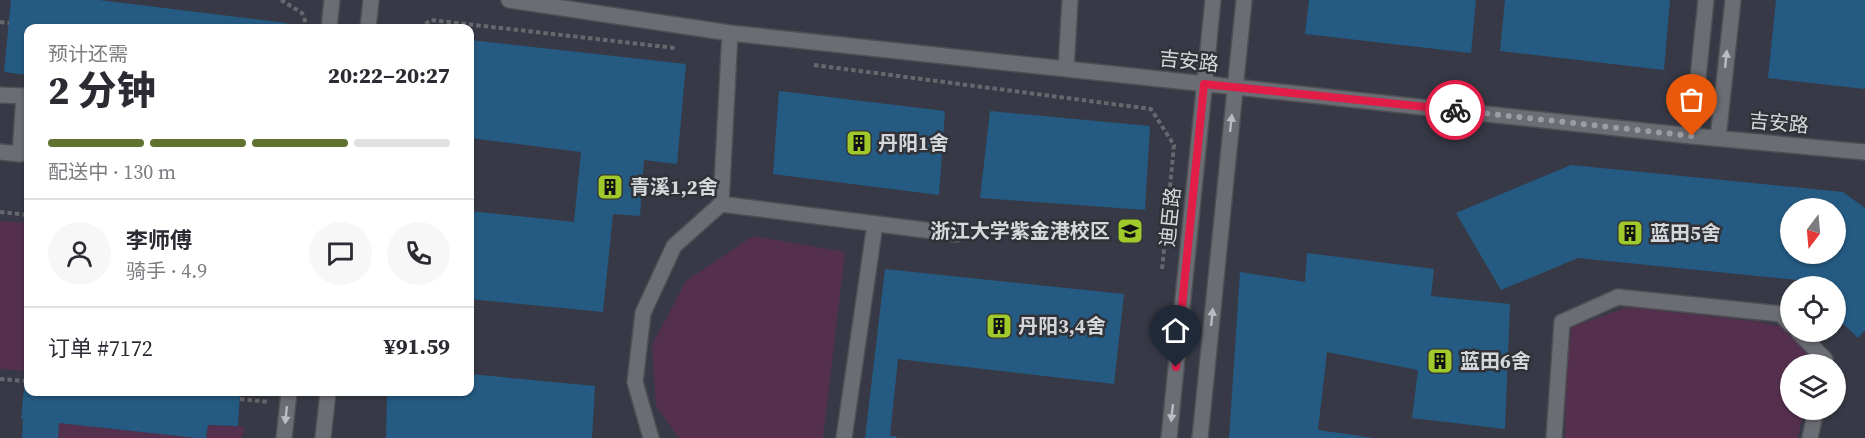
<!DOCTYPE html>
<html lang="zh">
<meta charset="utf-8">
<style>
:root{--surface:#fff;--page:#f7f7f7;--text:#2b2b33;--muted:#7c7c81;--line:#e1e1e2;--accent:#60722f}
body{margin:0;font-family:"Source Serif 4","Noto Sans SC",serif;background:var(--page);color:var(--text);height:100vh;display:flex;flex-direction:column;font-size:22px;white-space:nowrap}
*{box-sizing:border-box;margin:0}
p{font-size:20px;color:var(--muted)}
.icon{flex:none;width:33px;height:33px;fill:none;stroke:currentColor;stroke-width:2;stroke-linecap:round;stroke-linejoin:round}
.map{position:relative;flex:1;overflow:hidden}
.side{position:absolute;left:24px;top:24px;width:450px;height:372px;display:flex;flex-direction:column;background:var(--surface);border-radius:12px;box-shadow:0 2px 4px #0004}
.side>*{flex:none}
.needle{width:39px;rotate:196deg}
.fabs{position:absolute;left:1780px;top:198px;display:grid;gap:12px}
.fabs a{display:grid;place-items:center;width:66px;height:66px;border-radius:50%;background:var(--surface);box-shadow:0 2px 4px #0004;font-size:30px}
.pin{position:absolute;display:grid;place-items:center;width:51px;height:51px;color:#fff;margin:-62px -26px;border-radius:50% 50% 50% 0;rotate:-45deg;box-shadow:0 0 6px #0007}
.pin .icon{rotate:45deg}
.courier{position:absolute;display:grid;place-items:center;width:60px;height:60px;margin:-30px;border:4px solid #e11d48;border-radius:50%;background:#fff;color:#222;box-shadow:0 2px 8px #0007}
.headline em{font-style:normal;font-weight:800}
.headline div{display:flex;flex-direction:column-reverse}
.headline{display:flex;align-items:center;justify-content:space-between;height:102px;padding:0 24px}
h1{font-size:39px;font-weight:800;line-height:45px}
.bar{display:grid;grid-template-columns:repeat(4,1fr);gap:9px 6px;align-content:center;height:72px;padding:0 24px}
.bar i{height:8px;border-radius:4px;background:var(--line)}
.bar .selected{background:var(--accent)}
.bar p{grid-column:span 4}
.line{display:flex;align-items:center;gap:15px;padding:0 24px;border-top:2px solid var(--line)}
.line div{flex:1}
.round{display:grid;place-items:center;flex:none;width:63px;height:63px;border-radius:32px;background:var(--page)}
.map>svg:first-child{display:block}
.built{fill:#373a46;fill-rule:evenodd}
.green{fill:#55304e}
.building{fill:#255a82;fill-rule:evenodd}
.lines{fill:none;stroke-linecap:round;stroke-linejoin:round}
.minor-casing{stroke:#4d4f53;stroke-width:18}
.path{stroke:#66686d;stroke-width:4;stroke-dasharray:4.5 3;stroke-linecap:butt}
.minor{stroke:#6b6d74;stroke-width:15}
.oneway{fill:#babcc0}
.done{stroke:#9b9da1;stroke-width:6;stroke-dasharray:0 10.8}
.route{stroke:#e11d48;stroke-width:8}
.labels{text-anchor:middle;stroke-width:5;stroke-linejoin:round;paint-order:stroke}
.street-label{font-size:20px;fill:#d5d7da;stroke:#303238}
.poi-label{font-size:20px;font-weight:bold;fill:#d5d7da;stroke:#303238;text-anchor:start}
</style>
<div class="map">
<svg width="1865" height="438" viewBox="0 0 1865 438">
<rect width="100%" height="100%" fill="#303238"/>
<path class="built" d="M0 0H1865V438H0ZM28 28H470V392H28ZM1791 208H1836V254H1791ZM1791 286H1836V332H1791ZM1791 364H1836V410H1791Z"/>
<path class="green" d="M0 221 28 223V343L26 371 0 369Z
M753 236 845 252 823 438H679L656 406 652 345 686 281Z
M1628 307 1760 322 1784 327 1805 350 1808 364H1791V410H1804L1798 438H1565L1567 356 1572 327Z
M59 423 197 438H58Z
M208 425 244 427 242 438H206Z"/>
<path class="building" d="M11 0H99L287 23 286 28H28V75L4 72Z
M1309 0H1476L1471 53 1305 34Z
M1505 0H1670L1664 70 1500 51Z
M1776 0H1865V89L1768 78Z
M470 40 686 64 677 164 644 160 640 216 613 214 603 312 470 299V211L574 222 581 152 470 138Z
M779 91 945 111 939 195 773 174Z
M990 111 1150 126 1145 210 980 198Z
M1571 165 1843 192 1865 208V330L1858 338 1836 317V286H1803L1797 280 1578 258 1501 290 1456 213ZM1791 208H1836V254H1791Z
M1307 253 1434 269 1431 296 1510 304 1505 429 1412 418 1418 370 1327 352 1318 430 1374 438H1229L1240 272 1305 282Z
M885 269 1124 294 1114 384 898 359 890 436H897L896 438H865Z
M27 359H28V392H240L238 426 208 425 206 438H197L59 423 58 438H22L23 419H21Z
M470 374 595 386 592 438H386L387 392H470Z"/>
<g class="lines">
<g class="minor-casing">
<path id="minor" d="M509 0 730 33 1692 136 1865 152
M329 28 332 0
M368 28 371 0
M1066 69 1070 0
M0 95 24 96 20 154 0 152
M1692 136 1706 0
M1718 138 1733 0
M721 204 956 234
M1798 332 1825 359 1824 364
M284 438 289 392
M323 438 328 392
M651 438 635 382 643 313 674 246 721 204 730 33
M844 438 875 224
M1169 438 1213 0
M1200 438 1244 0
M1554 438 1562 322 1618 297 1781 314 1791 325
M1810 438 1816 410"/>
</g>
<path class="path" d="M281 0 302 13 307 26
M0 22 9 23
M419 28 431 20 675 48
M814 65 1151 109 1174 145 1162 270
M0 212 28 215
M0 379 25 381
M240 399 269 402"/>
<use href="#minor" class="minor"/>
</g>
<defs><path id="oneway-solid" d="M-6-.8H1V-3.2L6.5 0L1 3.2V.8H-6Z" transform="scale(1.5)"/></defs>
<g class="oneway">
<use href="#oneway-solid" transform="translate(1726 59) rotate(-84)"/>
<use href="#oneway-solid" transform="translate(1231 123) rotate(-84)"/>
<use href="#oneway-solid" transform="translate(1212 317) rotate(-84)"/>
<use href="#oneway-solid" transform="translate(1172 413) rotate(96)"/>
<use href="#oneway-solid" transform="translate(286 415) rotate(96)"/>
</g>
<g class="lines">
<path class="done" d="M1455 110 1692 136"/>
<path class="route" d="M1176 367 1204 84 1455 110"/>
</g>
<defs>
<g id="building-square" transform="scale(1.35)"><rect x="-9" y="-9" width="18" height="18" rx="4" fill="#a0c92b" stroke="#303238"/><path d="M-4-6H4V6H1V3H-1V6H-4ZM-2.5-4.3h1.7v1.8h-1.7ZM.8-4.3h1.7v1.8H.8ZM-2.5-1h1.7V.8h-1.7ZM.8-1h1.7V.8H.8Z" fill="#111"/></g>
<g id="university-square" transform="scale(1.35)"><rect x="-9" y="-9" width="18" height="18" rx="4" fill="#a0c92b" stroke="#303238"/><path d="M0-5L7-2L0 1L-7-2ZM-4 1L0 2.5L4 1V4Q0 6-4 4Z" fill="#111"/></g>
</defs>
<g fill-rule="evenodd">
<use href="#building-square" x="859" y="143"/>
<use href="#building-square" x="610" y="187"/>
<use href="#university-square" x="1130" y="231"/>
<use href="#building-square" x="1630" y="233"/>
<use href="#building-square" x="999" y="326"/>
<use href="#building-square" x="1440" y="361"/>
</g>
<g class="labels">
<g class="street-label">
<text transform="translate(1189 61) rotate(6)" y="7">吉安路</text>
<text transform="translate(1779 123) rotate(5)" y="7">吉安路</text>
<text transform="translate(1170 217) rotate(-84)" y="7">迪臣路</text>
</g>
<g class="poi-label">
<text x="878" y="150">丹阳1舍</text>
<text x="630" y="194">青溪1,2舍</text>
<text x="1110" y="238" text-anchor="end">浙江大学紫金港校区</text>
<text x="1650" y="240">蓝田5舍</text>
<text x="1018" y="333">丹阳3,4舍</text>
<text x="1460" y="368">蓝田6舍</text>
</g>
</g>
</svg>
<div class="fabs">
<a><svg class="needle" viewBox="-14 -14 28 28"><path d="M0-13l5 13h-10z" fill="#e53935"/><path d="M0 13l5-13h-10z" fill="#7c7c81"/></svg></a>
<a><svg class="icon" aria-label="locate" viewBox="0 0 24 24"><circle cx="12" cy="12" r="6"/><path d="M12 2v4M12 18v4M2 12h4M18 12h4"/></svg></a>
<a><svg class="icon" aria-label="layers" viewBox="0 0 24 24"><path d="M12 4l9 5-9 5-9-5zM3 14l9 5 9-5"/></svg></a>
</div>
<div class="pin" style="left:1692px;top:136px;background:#ea580c"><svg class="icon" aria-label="bag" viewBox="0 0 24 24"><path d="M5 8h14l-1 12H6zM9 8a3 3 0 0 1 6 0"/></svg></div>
<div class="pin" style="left:1176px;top:367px;background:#1f2937"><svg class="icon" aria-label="home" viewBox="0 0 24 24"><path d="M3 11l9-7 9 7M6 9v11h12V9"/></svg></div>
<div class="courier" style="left:1455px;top:110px"><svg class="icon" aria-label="bike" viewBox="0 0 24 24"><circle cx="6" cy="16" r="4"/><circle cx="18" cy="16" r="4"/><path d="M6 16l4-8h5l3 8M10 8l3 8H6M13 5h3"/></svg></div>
<section class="side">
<div class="headline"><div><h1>2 分钟</h1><p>预计还需</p></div><em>20:22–20:27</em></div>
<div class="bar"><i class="selected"></i><i class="selected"></i><i class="selected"></i><i></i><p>配送中 · 130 m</p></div>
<div class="line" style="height:108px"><a class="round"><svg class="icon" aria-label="person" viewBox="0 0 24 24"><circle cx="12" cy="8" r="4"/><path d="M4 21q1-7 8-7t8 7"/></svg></a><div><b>李师傅</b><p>骑手 · 4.9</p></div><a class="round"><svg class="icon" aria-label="chat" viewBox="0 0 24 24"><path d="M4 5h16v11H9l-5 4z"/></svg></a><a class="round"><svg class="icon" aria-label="phone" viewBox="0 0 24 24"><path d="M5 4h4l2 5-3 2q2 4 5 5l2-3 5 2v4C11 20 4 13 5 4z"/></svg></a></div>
<div class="line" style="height:78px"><div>订单 #7172</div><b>¥91.59</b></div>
</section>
</div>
